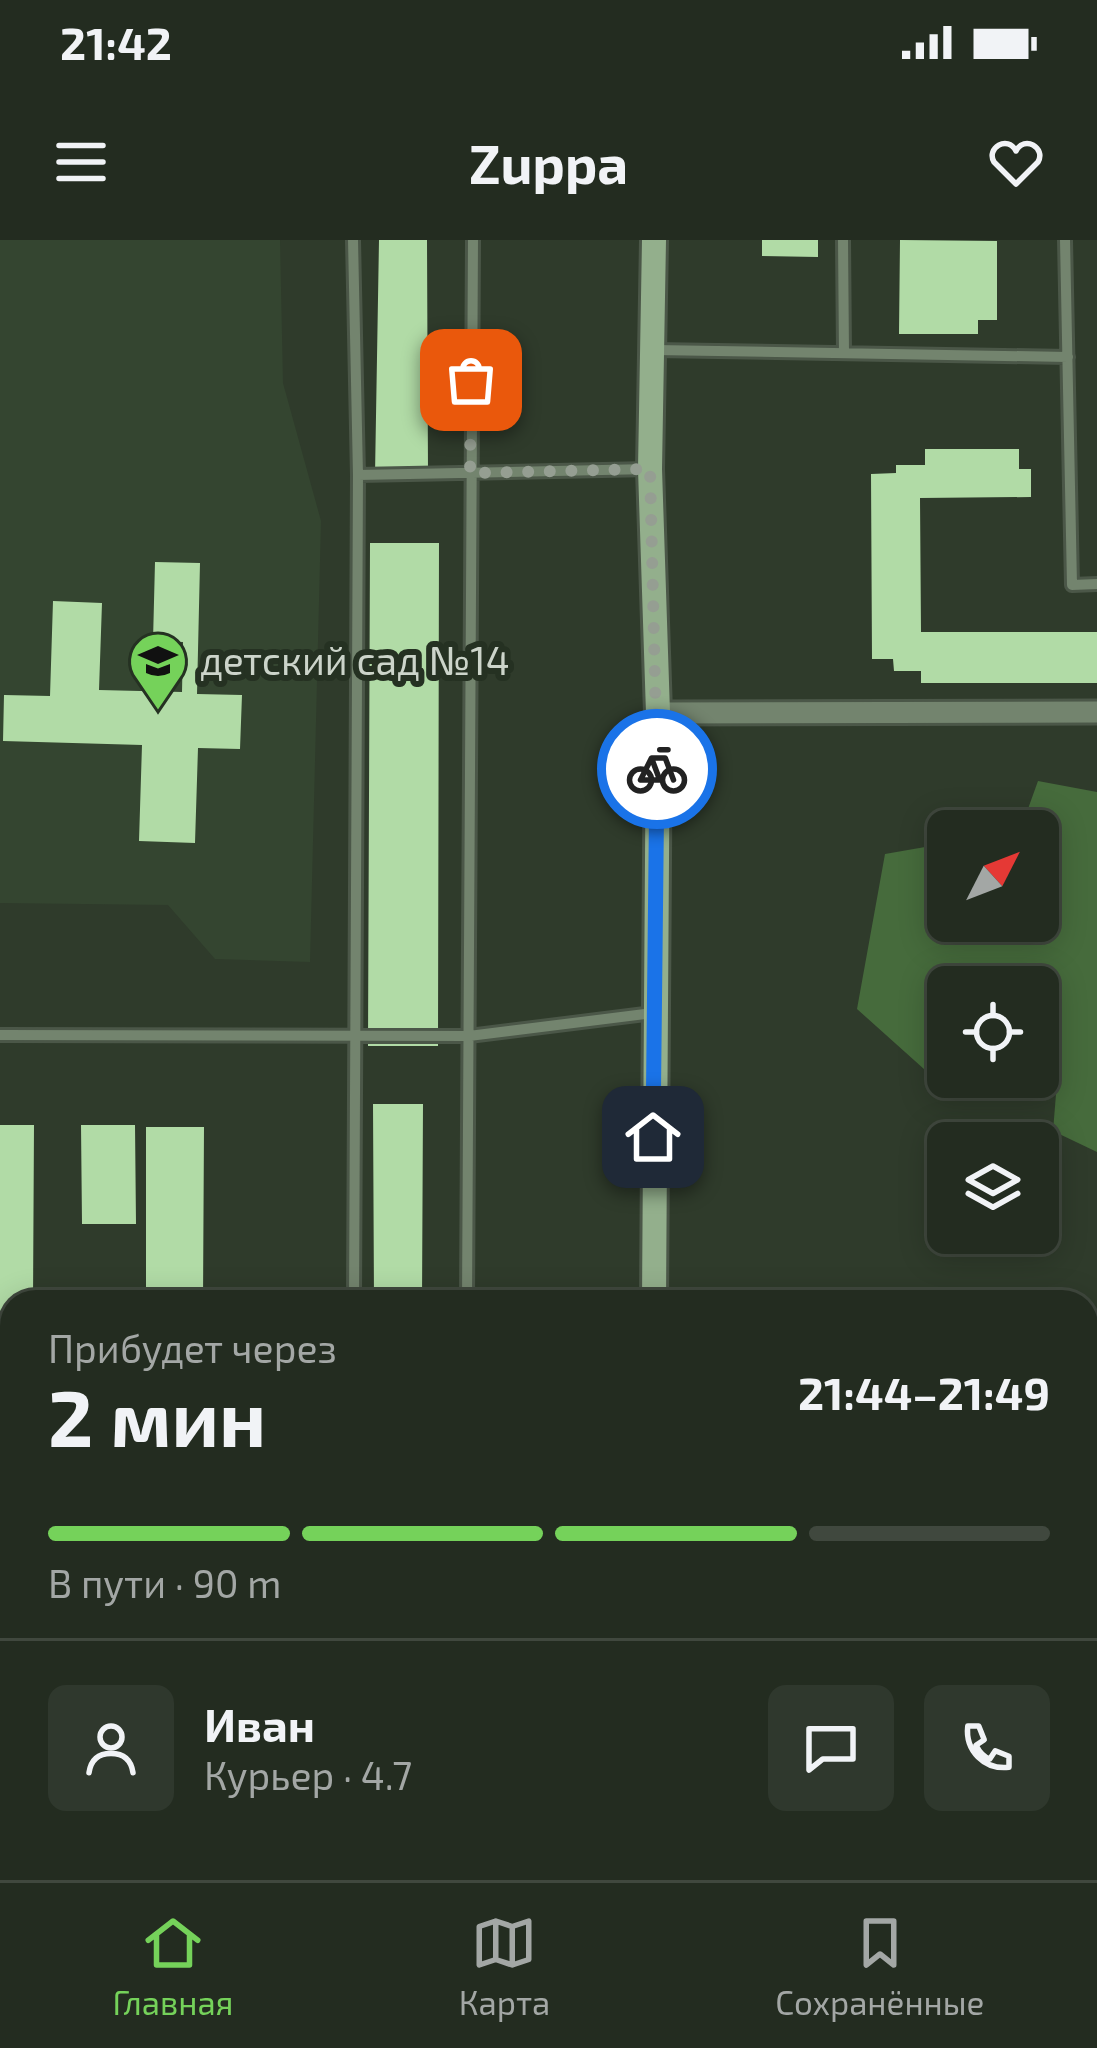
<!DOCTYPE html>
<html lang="ru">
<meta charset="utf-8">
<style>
:root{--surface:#232c20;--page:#2f382d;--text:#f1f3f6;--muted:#a3a7a5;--line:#40483e;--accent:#75d25a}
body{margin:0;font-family:"Exo 2",sans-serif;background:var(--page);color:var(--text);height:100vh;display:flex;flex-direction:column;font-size:45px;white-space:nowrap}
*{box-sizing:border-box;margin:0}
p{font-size:39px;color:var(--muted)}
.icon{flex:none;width:66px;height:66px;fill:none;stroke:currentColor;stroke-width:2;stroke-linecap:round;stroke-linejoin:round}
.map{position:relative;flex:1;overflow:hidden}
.panel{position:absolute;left:0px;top:1050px;width:1098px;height:591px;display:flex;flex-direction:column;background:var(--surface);border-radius:36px 36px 0 0;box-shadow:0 6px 30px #0003,0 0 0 3px var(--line)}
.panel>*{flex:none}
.needle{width:78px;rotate:48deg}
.buttons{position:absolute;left:927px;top:570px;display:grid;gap:24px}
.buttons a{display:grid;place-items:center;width:132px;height:132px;border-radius:18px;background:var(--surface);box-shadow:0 6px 30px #0003,0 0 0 3px var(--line);font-size:60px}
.pin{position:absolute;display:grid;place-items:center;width:102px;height:102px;color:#fff;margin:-51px;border-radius:24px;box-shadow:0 6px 18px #0006}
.courier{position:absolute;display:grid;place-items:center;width:120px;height:120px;margin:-60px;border:9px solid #1a73e8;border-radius:50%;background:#fff;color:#222;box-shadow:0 3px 15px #0007}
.summary em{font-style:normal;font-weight:700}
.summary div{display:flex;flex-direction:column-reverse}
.summary{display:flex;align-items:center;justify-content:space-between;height:204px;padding:0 48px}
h1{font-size:78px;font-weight:700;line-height:90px}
.bar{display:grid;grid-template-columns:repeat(4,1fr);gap:18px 12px;align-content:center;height:144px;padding:0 48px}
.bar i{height:15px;border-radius:9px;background:var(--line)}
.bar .on{background:var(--accent)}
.bar p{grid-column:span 4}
.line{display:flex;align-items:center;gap:30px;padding:0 48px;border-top:3px solid var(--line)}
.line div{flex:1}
.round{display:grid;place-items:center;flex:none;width:126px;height:126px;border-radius:18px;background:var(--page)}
.status{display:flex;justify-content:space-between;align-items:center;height:84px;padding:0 60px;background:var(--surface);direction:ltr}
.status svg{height:33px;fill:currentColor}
header{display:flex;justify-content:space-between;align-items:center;height:156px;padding:0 48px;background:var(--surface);font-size:54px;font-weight:700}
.menu{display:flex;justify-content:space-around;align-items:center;height:168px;border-top:3px solid var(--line);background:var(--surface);font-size:33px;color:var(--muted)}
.menu a{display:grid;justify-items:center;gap:6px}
.menu .on{color:var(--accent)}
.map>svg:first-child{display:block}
.built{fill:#344530}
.forest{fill:#466b3c;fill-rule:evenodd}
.building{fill:#b1dba6}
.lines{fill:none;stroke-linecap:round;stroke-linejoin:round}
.lane-casing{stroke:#4b5748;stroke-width:16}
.street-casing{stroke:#4b5748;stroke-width:27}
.secondary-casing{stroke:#4b5748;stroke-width:30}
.lane{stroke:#73846e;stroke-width:10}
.street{stroke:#73846e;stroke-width:21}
.secondary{stroke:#93af8c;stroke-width:24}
.done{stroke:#959e92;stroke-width:12;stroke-dasharray:0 21.6}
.route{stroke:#1a73e8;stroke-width:15}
.labels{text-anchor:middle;stroke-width:12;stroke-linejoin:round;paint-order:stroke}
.poi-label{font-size:39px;fill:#ccd4ca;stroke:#253122;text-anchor:start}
</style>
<div class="status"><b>21:42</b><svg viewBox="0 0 49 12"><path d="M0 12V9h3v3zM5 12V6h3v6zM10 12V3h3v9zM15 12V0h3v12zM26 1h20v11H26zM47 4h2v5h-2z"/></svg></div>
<header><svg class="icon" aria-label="menu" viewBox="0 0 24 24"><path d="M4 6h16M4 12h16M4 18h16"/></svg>Zuppa<svg class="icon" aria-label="heart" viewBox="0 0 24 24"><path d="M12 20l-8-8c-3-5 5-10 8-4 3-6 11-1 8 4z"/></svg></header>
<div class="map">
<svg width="1097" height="1640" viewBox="0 0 1097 1640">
<rect width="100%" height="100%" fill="#2f3b2b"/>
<path class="built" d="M0 0H280L283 143 321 281 310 722 215 719 168 665 0 663Z"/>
<path class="forest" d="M1038 541 1097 552V912L1053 891 1057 842 934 838 857 769 885 614 948 603V681H1038V591H1020ZM948 747H1038V837H948Z"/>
<path class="building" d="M379 0H427L428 233 375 235Z
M762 0H818V17L762 16Z
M900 0 997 1V80H978V94H899Z
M925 209H1019V229H1031V257L920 258 921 392H1097V443H921V431H894L893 419H872L871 234 896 233V225H925Z
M370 303H439L438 806H368Z
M155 322 200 323 197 454 242 455 240 509 198 508 195 603 139 601 142 505 3 501 4 455 50 456 53 361 102 363 99 450 182 452 183 402 153 401Z
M373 864H423L422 1062H374Z
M0 885H34L33 1062H12V1290L0 1289Z
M81 885H135L136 984H82Z
M146 887H204L203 1062H146Z"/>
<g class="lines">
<g class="lane-casing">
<path id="lane" d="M353 0 358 235 354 1062
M843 0 844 113
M1065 0 1072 345 1097 344
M655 110 1068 117
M358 235 650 229
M0 795 469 796 653 773
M467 1062 473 0
M0 1322 12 1321
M974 1640 975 1629"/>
</g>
<g class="street-casing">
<path id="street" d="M658 473 1097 472
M0 1455H12"/>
</g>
<g class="secondary-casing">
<path id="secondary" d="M654 1062 658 473 650 229 654 0
M657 1629V1640"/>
</g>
<use href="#lane" class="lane"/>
<use href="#street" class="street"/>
<use href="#secondary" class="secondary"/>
</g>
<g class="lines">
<path class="done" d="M471 140 470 233 650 229 657 529"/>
<path class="route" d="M653 897 657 529"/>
</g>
<defs>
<g id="school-pin" transform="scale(3)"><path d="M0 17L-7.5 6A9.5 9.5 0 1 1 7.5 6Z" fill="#75d25a" stroke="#253122"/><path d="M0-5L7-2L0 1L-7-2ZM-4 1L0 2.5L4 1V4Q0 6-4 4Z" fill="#111"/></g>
</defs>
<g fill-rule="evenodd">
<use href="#school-pin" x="158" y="421"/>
</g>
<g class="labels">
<g class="poi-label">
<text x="200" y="435">детский сад №14</text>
</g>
</g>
</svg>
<div class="buttons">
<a><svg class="needle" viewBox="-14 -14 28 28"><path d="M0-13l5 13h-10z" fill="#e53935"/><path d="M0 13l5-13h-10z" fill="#a3a7a5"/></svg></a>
<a><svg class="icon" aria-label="locate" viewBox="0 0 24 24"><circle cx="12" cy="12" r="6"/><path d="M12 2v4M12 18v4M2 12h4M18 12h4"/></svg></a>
<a><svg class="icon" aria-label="layers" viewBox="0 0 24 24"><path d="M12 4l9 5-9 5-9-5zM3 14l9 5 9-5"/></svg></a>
</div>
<div class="pin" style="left:471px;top:140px;background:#ea580c"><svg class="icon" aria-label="bag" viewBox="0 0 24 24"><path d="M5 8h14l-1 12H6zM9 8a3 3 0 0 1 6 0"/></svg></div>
<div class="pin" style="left:653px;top:897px;background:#1f2937"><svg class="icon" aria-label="home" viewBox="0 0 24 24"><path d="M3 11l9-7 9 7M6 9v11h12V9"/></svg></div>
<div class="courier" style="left:657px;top:529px"><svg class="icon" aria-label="bike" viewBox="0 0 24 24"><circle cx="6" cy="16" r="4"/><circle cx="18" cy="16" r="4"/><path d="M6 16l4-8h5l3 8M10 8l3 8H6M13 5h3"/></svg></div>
<section class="panel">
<div class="summary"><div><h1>2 мин</h1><p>Прибудет через</p></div><em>21:44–21:49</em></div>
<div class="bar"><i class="on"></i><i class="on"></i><i class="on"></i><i></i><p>В пути · 90 m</p></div>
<div class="line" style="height:216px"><a class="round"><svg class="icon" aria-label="person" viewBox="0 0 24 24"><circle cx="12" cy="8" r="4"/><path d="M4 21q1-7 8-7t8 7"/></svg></a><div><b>Иван</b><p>Курьер · 4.7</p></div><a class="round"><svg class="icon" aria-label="chat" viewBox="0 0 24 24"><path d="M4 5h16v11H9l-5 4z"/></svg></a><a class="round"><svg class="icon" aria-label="phone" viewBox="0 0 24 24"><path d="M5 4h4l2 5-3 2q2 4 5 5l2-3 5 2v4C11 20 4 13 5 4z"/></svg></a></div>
</section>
</div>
<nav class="menu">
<a class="on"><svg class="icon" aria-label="home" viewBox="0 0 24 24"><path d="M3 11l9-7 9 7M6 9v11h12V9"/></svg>Главная</a>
<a><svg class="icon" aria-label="map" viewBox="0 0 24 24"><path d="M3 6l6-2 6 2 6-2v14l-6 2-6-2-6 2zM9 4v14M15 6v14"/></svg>Карта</a>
<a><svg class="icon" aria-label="saved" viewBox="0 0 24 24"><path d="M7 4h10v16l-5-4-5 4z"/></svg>Сохранённые</a>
</nav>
